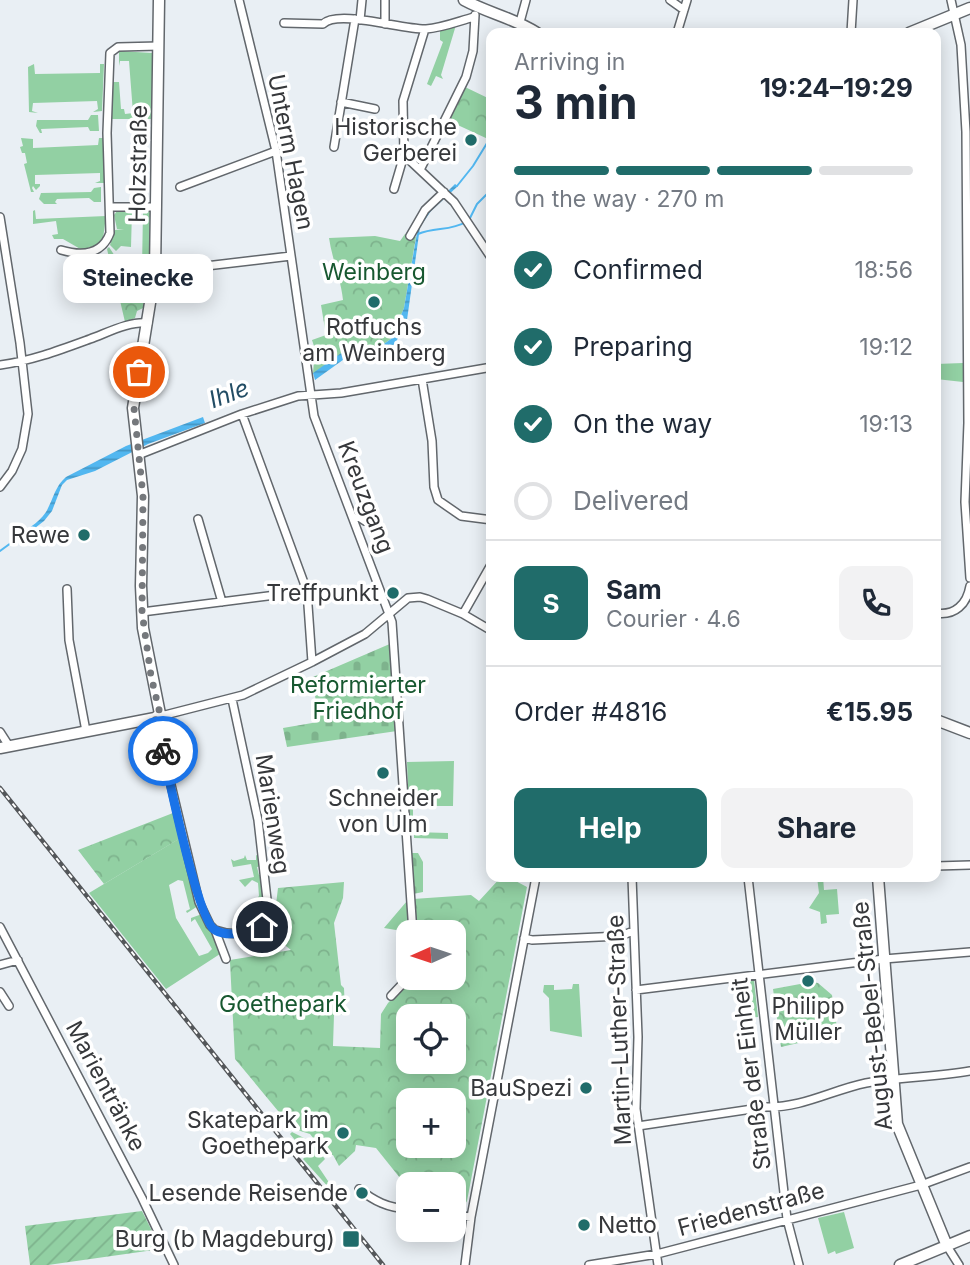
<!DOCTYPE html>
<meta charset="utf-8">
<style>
:root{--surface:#fff;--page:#f2f2f3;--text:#1f2937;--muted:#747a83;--line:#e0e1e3;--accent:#206c6a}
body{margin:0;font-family:Inter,sans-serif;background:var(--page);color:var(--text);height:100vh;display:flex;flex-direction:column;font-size:26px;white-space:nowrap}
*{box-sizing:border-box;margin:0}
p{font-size:23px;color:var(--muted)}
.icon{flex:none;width:38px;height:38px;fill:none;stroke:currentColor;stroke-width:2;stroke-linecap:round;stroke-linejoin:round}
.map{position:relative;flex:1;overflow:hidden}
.sheet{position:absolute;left:486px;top:28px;width:455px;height:854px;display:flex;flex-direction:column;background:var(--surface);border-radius:14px;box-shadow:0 4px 18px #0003}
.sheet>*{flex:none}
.needle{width:46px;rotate:267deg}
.tools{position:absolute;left:396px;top:920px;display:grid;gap:14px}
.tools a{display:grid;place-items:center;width:70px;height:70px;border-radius:14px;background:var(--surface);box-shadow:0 4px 18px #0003;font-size:35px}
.pin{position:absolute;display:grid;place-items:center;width:60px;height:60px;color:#fff;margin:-30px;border:4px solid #fff;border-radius:50%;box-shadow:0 2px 7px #0007}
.courier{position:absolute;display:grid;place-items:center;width:70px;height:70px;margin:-35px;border:5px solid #1a73e8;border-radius:50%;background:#fff;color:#222;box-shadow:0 2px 9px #0007}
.bubble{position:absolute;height:49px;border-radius:14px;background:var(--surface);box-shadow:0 4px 18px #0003;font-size:23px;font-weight:700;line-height:49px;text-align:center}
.headline em{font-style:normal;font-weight:700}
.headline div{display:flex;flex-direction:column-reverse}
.headline{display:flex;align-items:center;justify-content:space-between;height:119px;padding:0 28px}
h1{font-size:46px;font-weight:700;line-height:52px}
.bar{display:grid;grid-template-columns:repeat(4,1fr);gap:10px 7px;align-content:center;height:84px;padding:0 28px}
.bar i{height:9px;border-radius:5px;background:var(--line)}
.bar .selected{background:var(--accent)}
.bar p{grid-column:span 4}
.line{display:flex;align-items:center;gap:18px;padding:0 28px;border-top:2px solid var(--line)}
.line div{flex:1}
.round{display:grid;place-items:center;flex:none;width:74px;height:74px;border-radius:14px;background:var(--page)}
ol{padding:0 28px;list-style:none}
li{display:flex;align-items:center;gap:21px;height:77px}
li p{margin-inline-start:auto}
li .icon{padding:7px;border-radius:50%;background:var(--accent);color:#fff;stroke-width:4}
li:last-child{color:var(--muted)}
li i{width:38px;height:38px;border:4px solid var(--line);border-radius:50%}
.button{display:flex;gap:14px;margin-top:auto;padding:14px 28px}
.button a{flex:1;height:80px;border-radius:14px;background:var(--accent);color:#fff;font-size:28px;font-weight:700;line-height:80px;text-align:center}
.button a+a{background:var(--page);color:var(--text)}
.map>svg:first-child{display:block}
.grass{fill:#92d0a3}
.cemetery{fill:url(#cemetery-stones)}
.park{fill:url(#park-crowns);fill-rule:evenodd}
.garden{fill:url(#garden-furrows)}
.water{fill:url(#water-rules)}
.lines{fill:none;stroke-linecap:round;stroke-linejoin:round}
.stream{stroke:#52b7f0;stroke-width:2}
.street-casing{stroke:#62676c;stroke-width:10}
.secondary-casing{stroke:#62676c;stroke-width:13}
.street{stroke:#fff;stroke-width:7}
.secondary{stroke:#fff;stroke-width:10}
.rail-casing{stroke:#54575a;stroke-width:4.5}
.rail{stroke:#fff;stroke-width:2;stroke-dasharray:5;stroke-linecap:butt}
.done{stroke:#75787c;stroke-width:7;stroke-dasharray:0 12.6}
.route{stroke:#1a73e8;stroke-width:9}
.poi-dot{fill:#206c6a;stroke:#fff;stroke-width:2.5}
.labels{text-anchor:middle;stroke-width:7;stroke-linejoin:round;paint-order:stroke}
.poi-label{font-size:23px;fill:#36383b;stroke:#fff;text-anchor:end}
.street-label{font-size:23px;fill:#36383b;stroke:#fff}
.park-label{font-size:23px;fill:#175830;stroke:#fff}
.water-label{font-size:24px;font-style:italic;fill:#224c64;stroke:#fff}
</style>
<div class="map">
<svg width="970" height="1265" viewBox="0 0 970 1265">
<defs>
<pattern id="cemetery-stones" width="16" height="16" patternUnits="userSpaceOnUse" patternTransform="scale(1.75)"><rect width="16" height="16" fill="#92d0a3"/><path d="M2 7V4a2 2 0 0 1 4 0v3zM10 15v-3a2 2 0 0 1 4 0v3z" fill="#7eb38d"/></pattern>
<pattern id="park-crowns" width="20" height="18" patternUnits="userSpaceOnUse" patternTransform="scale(1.75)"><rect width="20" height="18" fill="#92d0a3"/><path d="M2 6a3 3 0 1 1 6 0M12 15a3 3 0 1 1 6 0" fill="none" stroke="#7eb38d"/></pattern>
<pattern id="garden-furrows" width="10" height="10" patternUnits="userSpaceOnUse" patternTransform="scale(1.75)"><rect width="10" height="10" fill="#92d0a3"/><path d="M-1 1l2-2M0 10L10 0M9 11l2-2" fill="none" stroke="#7eb38d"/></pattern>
<pattern id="water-rules" width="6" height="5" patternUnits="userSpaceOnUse" patternTransform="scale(1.75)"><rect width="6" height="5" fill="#52b7f0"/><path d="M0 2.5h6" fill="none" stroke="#4596c4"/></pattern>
</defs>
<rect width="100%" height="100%" fill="#e9eff4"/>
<path class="grass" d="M456 25 441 75 443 79 436 76 431 86 427 84 443 42 440 40V28Z
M119 51 152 53V119H112L111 82H119L121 109H124L125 114 133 113 129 61H120L119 66Z
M34 64 35 74 100 73V64H104L102 111 93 112 98 109 97 101 33 103 32 111 38 113 29 112 28 67Z
M91 115H98L99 131H90L88 127 41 129 42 133H40L36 126 37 120H88Z
M21 138 33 139V148L98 145 99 138H103L105 183H95L100 181V173L35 175V184H40V186L36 190 33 186 32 188 34 192H31L24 164 27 163 25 153H22L20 147 23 146Z
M101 187V202H94L89 198 57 199 55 202 57 204H44L39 199 41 193 91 192 94 188Z
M35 210 36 219 106 216 103 239 97 245 82 250 63 239H54L52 235 58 234 56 221 33 224V211Z
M117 211H132L131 247 121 246 116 251 110 245 115 230 124 229H117L114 215Z
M143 211H150L149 269 142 268Z
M109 247 124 270 127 272 131 270H147L149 271 148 276 137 275 117 293 107 249Z
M963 363V382L936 379V364Z
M454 761 453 806H413V832L448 833V839L414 838V834L410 833 407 762Z
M182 837 193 897 198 906 187 913 186 911 190 909 183 881 178 880 169 885 176 918 199 956 208 953 212 949 195 919 191 922V918L202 914 212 931 221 951 220 954 166 989 89 893Z
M245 855 247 860H256V855L261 857 262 866 257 867 259 875H263L266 917 263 924 261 920 255 922 253 913 256 912 254 902 259 896 258 883 252 880 245 887 239 880 254 877 251 864 233 867 231 859 234 861 244 858Z
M817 877H823L824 890 837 889 839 914 826 915 827 923 821 924 820 912 809 908 819 893Z
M407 901 410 925 402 931 384 928Z
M754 980 758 1017 746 1018 743 1012 739 981Z
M573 984H579L582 1037 550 1031 549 998 543 992 544 985H554V990L572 989Z
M292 1132 310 1141 325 1159 318 1166 332 1187 330 1189 303 1159 307 1155 290 1134Z
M844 1212 854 1248 836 1254 835 1251 828 1254 818 1218Z"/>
<path class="cemetery" d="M392 643 397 731 287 747 283 728 318 722 313 677Z
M411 853H418L423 862V892L413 894Z"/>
<path class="park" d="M465 87 492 100V131L488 139 449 121Z
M405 234 416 237 404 308 391 339 378 348 367 349 313 373 315 349 312 340 326 335 321 305 343 300C341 279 332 259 329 238L375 236 400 241Z
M130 275 148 276 143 308 137 311 135 318 125 322 118 292 126 285Z
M173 813 179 839 104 884 78 850Z
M501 877H508L527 887 467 1201 463 1207 453 1208V1185H408V1188L376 1148 356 1145 355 1151 339 1166 333 1155H327L310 1134 297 1130 288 1123 235 1059 230 962V960L291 950 282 943 274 921 278 888 344 882 343 898 334 923 341 985 344 988 345 1014 334 1015 333 1046 380 1048 381 1014 388 1003 412 978H453V933H415L413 899 471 895 479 901ZM408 1017H453V1062H408ZM408 1101H453V1146H408Z
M811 982 818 983 832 995 838 1034 781 1047 773 989Z"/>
<path class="garden" d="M142 1211 161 1249 48 1265H30L25 1226Z"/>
<path class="water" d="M455 184 458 186 431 211 420 227 407 320 395 344 379 351 347 357 315 380 313 373 347 349 378 348 391 339 404 308 418 227 429 210Z
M203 417 205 423 148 444 95 471 67 480 62 485 52 511 44 521 17 542 14 538C25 530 38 524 46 512 53 500 55 486 66 477L126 446Z"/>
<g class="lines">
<path class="stream" d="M457 186 473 166 492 135
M490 192 492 191
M470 218 477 204 487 194
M418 234C434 227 451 231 466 222
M0 551 15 540"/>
<g class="street-casing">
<path id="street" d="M239 0 276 151 314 416 392 622 413 933
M670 0 684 10
M951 0 961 45 966 132 968 423 965 502 970 578
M360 20 362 0
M520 22 526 0
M284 23 323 24C338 9 403 30 426 29 442 28 459 21 474 17
M385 24V0
M677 33 687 0
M851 33 853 0
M341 102 375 109
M334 147 355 19
M404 155 454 202 492 259
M420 170 466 77 473 51 475 15
M180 187 276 151
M394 189 404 155 403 101 425 29
M110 207H157
M0 217 20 343 28 414 22 449 12 471 0 487
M410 236 425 210 444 192
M61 250C81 256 102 255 110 233L107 133 110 53 118 47 159 46
M155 272 291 256
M0 365C31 361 60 350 90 339 107 333 129 321 148 323
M422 379 432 441 434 487 438 500 461 516 492 520
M242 414 307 591 312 662
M138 455 242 414 298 396 341 393 492 367
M198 519 222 602
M353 519 359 517 365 521
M67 589 69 640 86 731
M142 612 307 591
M936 613C955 616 967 604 970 586
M463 614 492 563
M160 714 165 715 243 695 312 662 365 634 408 598 420 597 427 599 463 614 492 631
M155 718 199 902 210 925 215 930 226 959
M0 732 9 746
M936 866 970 865
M632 877 638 1037 636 1109 658 1265
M748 877 787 1219 799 1265
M0 927 142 1198 174 1265
M215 930C231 936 262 935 269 917L258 820 232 699
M524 938 532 940 621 936 633 931
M0 965 18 960
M636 990 884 959 970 952
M0 992 9 1006
M391 996 408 978
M638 1126 766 1107C802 1108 832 1090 866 1083 900 1077 936 1077 970 1071
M359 1189C374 1201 388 1208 408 1209
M453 1215 471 1217
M947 1246 959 1265
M465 1265 471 1217 536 877
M589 1265 657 1254 921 1185 970 1167"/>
</g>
<g class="secondary-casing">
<path id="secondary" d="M464 0C488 13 514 18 537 33
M909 33 970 8
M936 720 970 733
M0 748 155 718 160 714 143 628 141 586 143 496 133 408 155 272 159 0
M878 877 897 1124 947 1246
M900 1265 970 1236"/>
</g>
<use href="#street" class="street"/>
<use href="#secondary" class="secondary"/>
<g class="rail-casing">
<path id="rail" d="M0 788 383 1265"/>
</g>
<use href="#rail" class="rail"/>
</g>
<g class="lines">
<path class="done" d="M139 372 134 408 143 496 142 612 151 676 160 714 155 718 163 751"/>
<path class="route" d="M163 751C169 778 198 921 215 930 229 938 249 932 262 927"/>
</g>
<g class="poi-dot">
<circle cx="471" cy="140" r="7"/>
<circle cx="374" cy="302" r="7"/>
<circle cx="84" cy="535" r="7"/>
<circle cx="393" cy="593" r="7"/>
<circle cx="383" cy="773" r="7"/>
<circle cx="808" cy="981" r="7"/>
<circle cx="586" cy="1088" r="7"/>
<circle cx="343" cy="1133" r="7"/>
<circle cx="362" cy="1193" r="7"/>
<circle cx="584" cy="1225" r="7"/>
<rect x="342" y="1230" width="18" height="18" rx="3.5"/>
</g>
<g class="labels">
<g class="poi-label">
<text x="457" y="135">Historische<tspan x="457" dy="26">Gerberei</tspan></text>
<text x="374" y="335" text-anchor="middle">Rotfuchs<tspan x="374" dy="26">am Weinberg</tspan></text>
<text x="70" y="543">Rewe</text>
<text x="379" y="601">Treffpunkt</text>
<text x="383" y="806" text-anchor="middle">Schneider<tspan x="383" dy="26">von Ulm</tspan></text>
<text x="808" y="1014" text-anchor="middle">Philipp<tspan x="808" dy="26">Müller</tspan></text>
<text x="572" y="1096">BauSpezi</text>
<text x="329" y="1128">Skatepark im<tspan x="329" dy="26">Goethepark</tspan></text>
<text x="348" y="1201">Lesende Reisende</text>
<text x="598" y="1233" text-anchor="start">Netto</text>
<text x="335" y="1247">Burg (b Magdeburg)</text>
</g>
<g class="street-label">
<text transform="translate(291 152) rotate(79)" y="8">Unterm Hagen</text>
<text transform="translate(138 164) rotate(-89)" y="8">Holzstraße</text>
<text transform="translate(366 497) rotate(69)" y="8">Kreuzgang</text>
<text transform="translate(273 814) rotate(81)" y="8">Marienweg</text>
<text transform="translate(872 1016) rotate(-96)" y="8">August-Bebel-Straße</text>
<text transform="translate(619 1030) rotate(-92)" y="8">Martin-Luther-Straße</text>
<text transform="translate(751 1074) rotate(-97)" y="8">Straße der Einheit</text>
<text transform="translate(106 1086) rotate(62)" y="8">Marientränke</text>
<text transform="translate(751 1209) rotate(-15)" y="8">Friedenstraße</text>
</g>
<g class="park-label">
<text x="374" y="280">Weinberg</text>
<text x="358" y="693">Reformierter<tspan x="358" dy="26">Friedhof</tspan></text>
<text x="283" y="1012">Goethepark</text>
</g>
<g class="water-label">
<text transform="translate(229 394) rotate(-20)" y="8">Ihle</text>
</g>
</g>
</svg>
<div class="tools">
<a><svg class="needle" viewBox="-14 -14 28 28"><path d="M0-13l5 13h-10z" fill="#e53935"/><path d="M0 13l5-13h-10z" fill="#747a83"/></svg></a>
<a><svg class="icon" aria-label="locate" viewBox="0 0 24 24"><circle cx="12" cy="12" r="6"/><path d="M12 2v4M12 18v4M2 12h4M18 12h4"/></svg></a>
<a>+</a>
<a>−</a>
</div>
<div class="pin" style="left:139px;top:372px;background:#ea580c"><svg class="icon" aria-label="bag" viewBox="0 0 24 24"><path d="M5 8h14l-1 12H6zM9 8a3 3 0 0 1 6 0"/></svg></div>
<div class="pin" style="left:262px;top:927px;background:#1f2937"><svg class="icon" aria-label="home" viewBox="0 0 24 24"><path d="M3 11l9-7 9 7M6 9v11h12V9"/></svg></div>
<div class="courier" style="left:163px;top:751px"><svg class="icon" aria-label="bike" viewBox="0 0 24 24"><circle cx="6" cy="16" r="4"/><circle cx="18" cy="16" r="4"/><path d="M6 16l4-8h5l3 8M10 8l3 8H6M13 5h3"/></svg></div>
<div class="bubble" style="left:63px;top:254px;width:150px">Steinecke</div>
<section class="sheet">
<div class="headline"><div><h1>3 min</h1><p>Arriving in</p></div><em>19:24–19:29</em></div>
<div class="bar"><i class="selected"></i><i class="selected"></i><i class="selected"></i><i></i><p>On the way · 270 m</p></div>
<ol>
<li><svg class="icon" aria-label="check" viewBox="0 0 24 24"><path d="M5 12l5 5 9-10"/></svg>Confirmed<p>18:56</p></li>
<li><svg class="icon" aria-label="check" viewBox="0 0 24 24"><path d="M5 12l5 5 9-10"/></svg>Preparing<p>19:12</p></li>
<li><svg class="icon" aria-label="check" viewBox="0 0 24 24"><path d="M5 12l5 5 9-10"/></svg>On the way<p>19:13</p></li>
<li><i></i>Delivered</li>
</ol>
<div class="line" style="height:126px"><b class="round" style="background:var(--accent);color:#fff">S</b><div><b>Sam</b><p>Courier · 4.6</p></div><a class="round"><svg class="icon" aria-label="phone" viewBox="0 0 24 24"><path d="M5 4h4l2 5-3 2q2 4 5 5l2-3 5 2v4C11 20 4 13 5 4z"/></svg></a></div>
<div class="line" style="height:91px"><div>Order #4816</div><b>€15.95</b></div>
<div class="button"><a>Help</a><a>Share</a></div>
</section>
</div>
